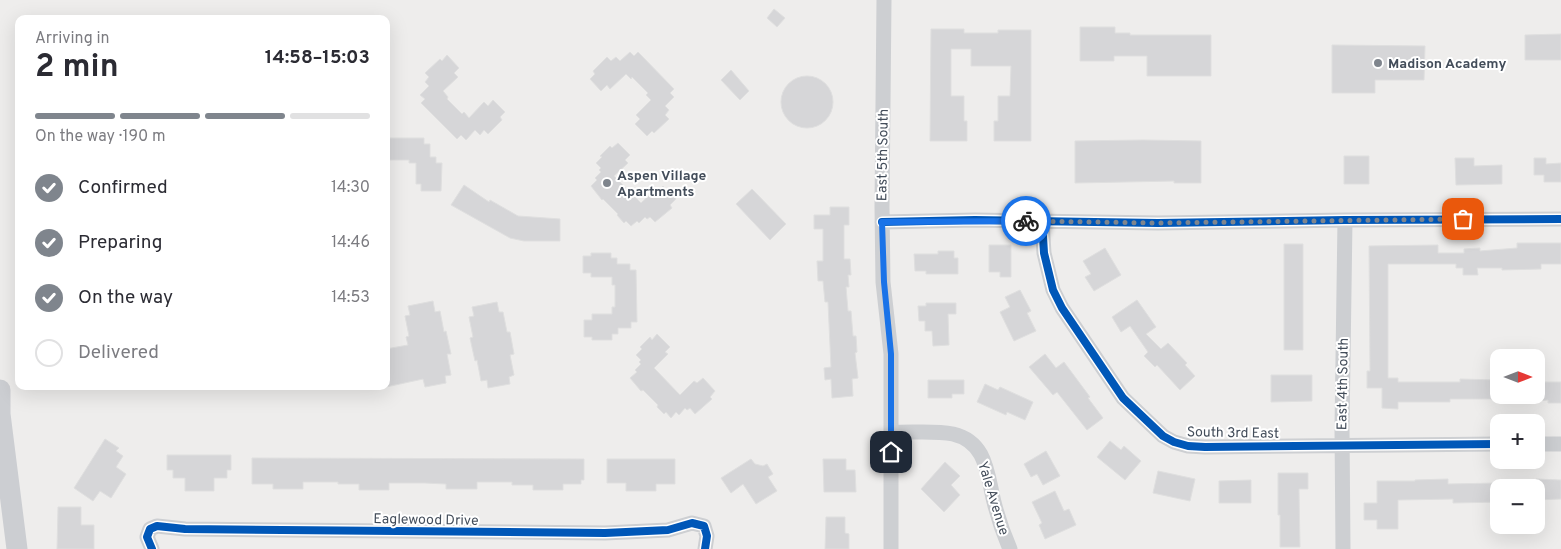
<!DOCTYPE html>
<meta charset="utf-8">
<style>
:root{--surface:#fff;--page:#f2f2f3;--text:#2b2b33;--muted:#7c7c81;--line:#e1e1e2;--accent:#7f858d}
body{margin:0;font-family:Overpass,sans-serif;background:var(--page);color:var(--text);height:100vh;display:flex;flex-direction:column;font-size:19px;white-space:nowrap}
*{box-sizing:border-box;margin:0}
p{font-size:16px;color:var(--muted)}
.icon{flex:none;width:28px;height:28px;fill:none;stroke:currentColor;stroke-width:2;stroke-linecap:round;stroke-linejoin:round}
.map{position:relative;flex:1;overflow:hidden}
.panel{position:absolute;left:15px;top:15px;width:375px;height:375px;display:flex;flex-direction:column;background:var(--surface);border-radius:10px;box-shadow:0 5px 20px #0002}
.panel>*{flex:none}
.needle{width:32px;rotate:90deg}
.tools{position:absolute;left:1490px;top:349px;display:grid;gap:10px}
.tools a{display:grid;place-items:center;width:55px;height:55px;border-radius:10px;background:var(--surface);box-shadow:0 5px 20px #0002;font-size:25px}
.pin{position:absolute;display:grid;place-items:center;width:42px;height:42px;color:#fff;margin:-21px;border-radius:10px;box-shadow:0 2px 8px #0006}
.courier{position:absolute;display:grid;place-items:center;width:50px;height:50px;margin:-25px;border:4px solid #1a73e8;border-radius:50%;background:#fff;color:#222;box-shadow:0 1px 6px #0007}
.head em{font-style:normal;font-weight:700}
.head div{display:flex;flex-direction:column-reverse}
.head{display:flex;align-items:center;justify-content:space-between;height:85px;padding:0 20px}
h1{font-size:32px;font-weight:700;line-height:38px}
.bar{display:grid;grid-template-columns:repeat(4,1fr);gap:8px 5px;align-content:center;height:60px;padding:0 20px}
.bar i{height:6px;border-radius:4px;background:var(--line)}
.bar .current{background:var(--accent)}
.bar p{grid-column:span 4}
ol{padding:0 20px;list-style:none}
li{display:flex;align-items:center;gap:15px;height:55px}
li p{margin-inline-start:auto}
li .icon{padding:5px;border-radius:50%;background:var(--accent);color:#fff;stroke-width:4}
li:last-child{color:var(--muted)}
li i{width:28px;height:28px;border:2px solid var(--line);border-radius:50%}
.map>svg:first-child{display:block}
.building{fill:#d6d6d8;stroke:#dfdfdf}
.lines{fill:none;stroke-linecap:round;stroke-linejoin:round}
.street{stroke:#cdcfd2;stroke-width:15}
.secondary{stroke:#ccced2;stroke-width:21}
.cycleway-casing{stroke:#fff;stroke-width:11}
.cycleway{stroke:#0057b8;stroke-width:8}
.done{stroke:#7f858d;stroke-width:5;stroke-dasharray:0 9}
.route{stroke:#1a73e8;stroke-width:6}
.poi-dot{fill:#7f858d;stroke:#fff;stroke-width:2}
.labels{text-anchor:middle;stroke-width:4;stroke-linejoin:round;paint-order:stroke}
.poi-label{font-size:14px;font-weight:bold;fill:#434d5a;stroke:#fff;text-anchor:start}
.street-label{font-size:14px;fill:#434d5a;stroke:#fff}
</style>
<div class="map">
<svg width="1561" height="549" viewBox="0 0 1561 549">
<rect width="100%" height="100%" fill="#eeedec"/>
<path class="building" d="M774 9 785 18 777 27 767 18Z
M1080 27H1115V33H1130V35H1211V76H1147V56H1114V61H1080Z
M931 29H964V33H998V30H1031V141H994V121H998V96H1010L1011 66H971V49H951V96H964V121H967V141H930Z
M1561 34V60H1525V35Z
M1332 45 1425 46 1424 80H1375V93H1332Z
M630 52 634 56 638 52 674 89 670 93 674 97 665 106 669 110 665 115 669 119 654 133 652 131 647 136 635 124 640 119 636 115 651 100 646 95 648 93 632 77 631 79 626 74 610 89 607 85 601 91 590 79 595 74 593 71 607 57 611 61 616 57 620 61Z
M447 55 459 68 454 73 458 77 443 91 448 97 447 99 462 114 464 112 469 118 484 102 488 106 493 100 505 112 500 117 502 120 488 134 484 130 480 135 475 130 466 140 461 135 457 139 421 103 425 99 420 95 429 86 425 82 429 77 425 73 440 59 442 61Z
M731 70 749 91 740 100 721 80Z
M781 102a26 26 0 1 1 52 0a26 26 0 1 1-52 0Z
M386 138H424V144H430V157H436V163H442L441 191H421V184H416V163H409V160H386Z
M1143 140 1201 141V183H1174V181L1075 183V141Z
M618 143 630 155 625 160 628 163 614 176 641 203 655 190 657 192 663 186 676 199 670 205 672 208 655 222 650 217 647 219 645 217 639 223 637 221 631 226 626 221 624 223 617 215 618 214 603 199 602 200 591 186 597 180 595 178 601 172 599 170 601 168 596 163 602 157 600 156 610 146 612 148Z
M1344 156H1369V184H1344Z
M1455 158H1474V166L1502 165V184L1456 185Z
M1534 158H1546V164L1561 163V182H1544V175H1534Z
M464 185 489 202 490 200 518 216 560 219V241H524L510 238 451 205Z
M752 189 786 224 770 240 736 204Z
M830 207H849V225H844V259H850L851 275H848L849 287H846L848 311H851L853 336H856L857 352 855 353 858 378 852 379 853 396 832 398 831 379 825 380 824 368 831 367 828 302H825L823 281H818L817 261H823V229H814V215H830Z
M1517 243H1561V264H1541V269L1502 270V268H1477L1478 275H1463V268H1456V264H1388V378H1398V382H1460V379L1496 380V399H1450V402H1398V409L1382 408V388H1367V371H1370L1369 246 1438 245V253H1464V249L1480 248V251L1517 248Z
M1284 244H1303V350H1284Z
M989 245H1011V277H1000V272H989Z
M1105 248 1121 275 1094 291 1085 277 1091 274 1083 261Z
M938 251H954V258H958V274H926V271H915L914 254H938Z
M591 253H611V258H617V264H630V270H636L637 322H631V328H618V334H612V340H592V337H584V320H592V314H612V307H615V285H612V277H591V273H583V256H591Z
M1020 290 1031 311 1027 313 1036 331 1014 341 1000 312 1010 307 1005 297Z
M1137 300 1156 327 1146 334 1161 349 1168 343 1187 363 1185 365 1195 376 1180 390 1157 365 1155 367 1144 356 1148 352 1130 326 1121 332 1112 317Z
M433 301 435 312 440 311 444 332 446 331 451 354H447L451 375 445 376 446 383 425 387 423 379 386 387V349L408 345 406 337 409 336 405 316 410 315 408 306Z
M497 302 499 312H503L507 332H510L514 354 510 355 514 375 509 377 510 384 488 388 487 380 481 381 477 360 475 361 470 338 473 337 469 317 474 316 472 307Z
M926 303H956V314H948L949 345 933 346 932 331H925V321H919L918 306H926Z
M657 334 670 347 665 352 668 354 654 368 680 395 694 381 697 383 703 378 715 391 710 397 712 399 695 414 690 408 687 410 685 408 679 415 676 412 671 418 666 412 664 414 657 407 658 405 643 390 641 391 630 378 637 372 635 370 641 364 639 362 641 360 636 355 642 349 640 347 650 337 652 340Z
M1045 354 1056 368 1064 362 1090 397 1088 398 1103 418 1087 430 1057 392 1053 395 1029 367Z
M1271 375H1312V401L1271 402Z
M928 380H964V394H952V398H928Z
M1536 382H1561V403H1548V400L1536 401Z
M985 384 998 390 1000 387 1033 402 1025 420 1007 412 1006 415 977 402Z
M105 439 119 448 116 451 123 456 116 467 126 474 111 498 100 491 93 501 74 488Z
M1110 441 1121 450 1124 446 1141 461 1125 480 1097 457Z
M1046 451 1060 476 1043 485 1037 474 1031 477 1024 464Z
M167 455H231V470H227V478H214V491H185V478H173V470H167Z
M252 458 584 459V480H581V484H563V490H533V485H512V482H477V489H446V484L425 483H389V490H359V484H338V482H303V489H273V484H252Z
M607 459H675V484H656V491H626V483H607Z
M751 459 755 464 763 466 767 464 773 474 768 477 777 491 756 504 743 484 731 493 721 478Z
M823 459H846V470H855L856 492H824Z
M945 462 960 476 951 485 960 495 944 512 921 489Z
M1158 471 1195 479 1190 501 1153 493Z
M1278 473H1308V489H1299L1300 547H1280V515H1278Z
M1448 479V484L1499 483V502L1453 503V499L1398 500V529H1377V520H1364V503H1377V481H1415V480Z
M1536 479 1561 480V499L1536 500Z
M1251 480V503H1219V481Z
M1055 491 1064 511 1069 509 1076 525 1045 539 1039 525 1042 523 1032 502Z
M58 507H81V525H94V549H57Z
M826 517H845V533L849 534V549H825Z"/>
<g class="lines">
<path class="street" d="M884 0 882 207 883 282 891 354V549
M1042 221 1044 253 1053 290 1062 308 1123 398 1163 436 1174 442 1188 446 1205 447 1499 444
M882 222 975 220 1158 223 1345 220 1561 219
M891 432C910 433 933 430 953 434 987 442 987 474 994 502 998 518 1003 533 1010 549
M1536 444H1561
M152 549 147 537 150 529 157 526 185 529 605 533 668 530 692 523 704 526 707 536 705 549
M1343 549 1342 429 1345 220"/>
<path class="secondary" d="M0 390V414L17 549"/>
<g class="cycleway-casing">
<path id="cycleway" d="M1042 221 1044 253 1053 290 1062 308 1123 398 1163 436 1174 442 1188 446 1205 447 1499 444
M882 222 975 220 1158 223 1345 220 1561 219
M152 549 147 537 150 529 157 526 185 529 605 533 668 530 692 523 704 526 707 536 705 549"/>
</g>
<use href="#cycleway" class="cycleway"/>
</g>
<g class="lines">
<path class="done" d="M1026 221 1158 223 1463 219"/>
<path class="route" d="M891 452V354L884 282 882 222 1026 221"/>
</g>
<g class="poi-dot">
<circle cx="1378" cy="63" r="5"/>
<circle cx="607" cy="183" r="5"/>
</g>
<g class="labels">
<g class="poi-label">
<text x="1388" y="68">Madison Academy</text>
<text x="617" y="180">Aspen Village<tspan x="617" dy="16">Apartments</tspan></text>
</g>
<g class="street-label">
<text transform="translate(882 155) rotate(-89)" y="5">East 5th South</text>
<text transform="translate(1342 384) rotate(-89)" y="5">East 4th South</text>
<text transform="translate(1233 432) rotate(1)" y="5">South 3rd East</text>
<text transform="translate(994 498) rotate(73)" y="5">Yale Avenue</text>
<text transform="translate(426 519) rotate(1)" y="5">Eaglewood Drive</text>
</g>
</g>
</svg>
<div class="tools">
<a><svg class="needle" viewBox="-14 -14 28 28"><path d="M0-13l5 13h-10z" fill="#e53935"/><path d="M0 13l5-13h-10z" fill="#7c7c81"/></svg></a>
<a>+</a>
<a>−</a>
</div>
<div class="pin" style="left:1463px;top:219px;background:#ea580c"><svg class="icon" aria-label="bag" viewBox="0 0 24 24"><path d="M5 8h14l-1 12H6zM9 8a3 3 0 0 1 6 0"/></svg></div>
<div class="pin" style="left:891px;top:452px;background:#1f2937"><svg class="icon" aria-label="home" viewBox="0 0 24 24"><path d="M3 11l9-7 9 7M6 9v11h12V9"/></svg></div>
<div class="courier" style="left:1026px;top:221px"><svg class="icon" aria-label="bike" viewBox="0 0 24 24"><circle cx="6" cy="16" r="4"/><circle cx="18" cy="16" r="4"/><path d="M6 16l4-8h5l3 8M10 8l3 8H6M13 5h3"/></svg></div>
<section class="panel">
<div class="head"><div><h1>2 min</h1><p>Arriving in</p></div><em>14:58–15:03</em></div>
<div class="bar"><i class="current"></i><i class="current"></i><i class="current"></i><i></i><p>On the way · 190 m</p></div>
<ol>
<li><svg class="icon" aria-label="check" viewBox="0 0 24 24"><path d="M5 12l5 5 9-10"/></svg>Confirmed<p>14:30</p></li>
<li><svg class="icon" aria-label="check" viewBox="0 0 24 24"><path d="M5 12l5 5 9-10"/></svg>Preparing<p>14:46</p></li>
<li><svg class="icon" aria-label="check" viewBox="0 0 24 24"><path d="M5 12l5 5 9-10"/></svg>On the way<p>14:53</p></li>
<li><i></i>Delivered</li>
</ol>
</section>
</div>
